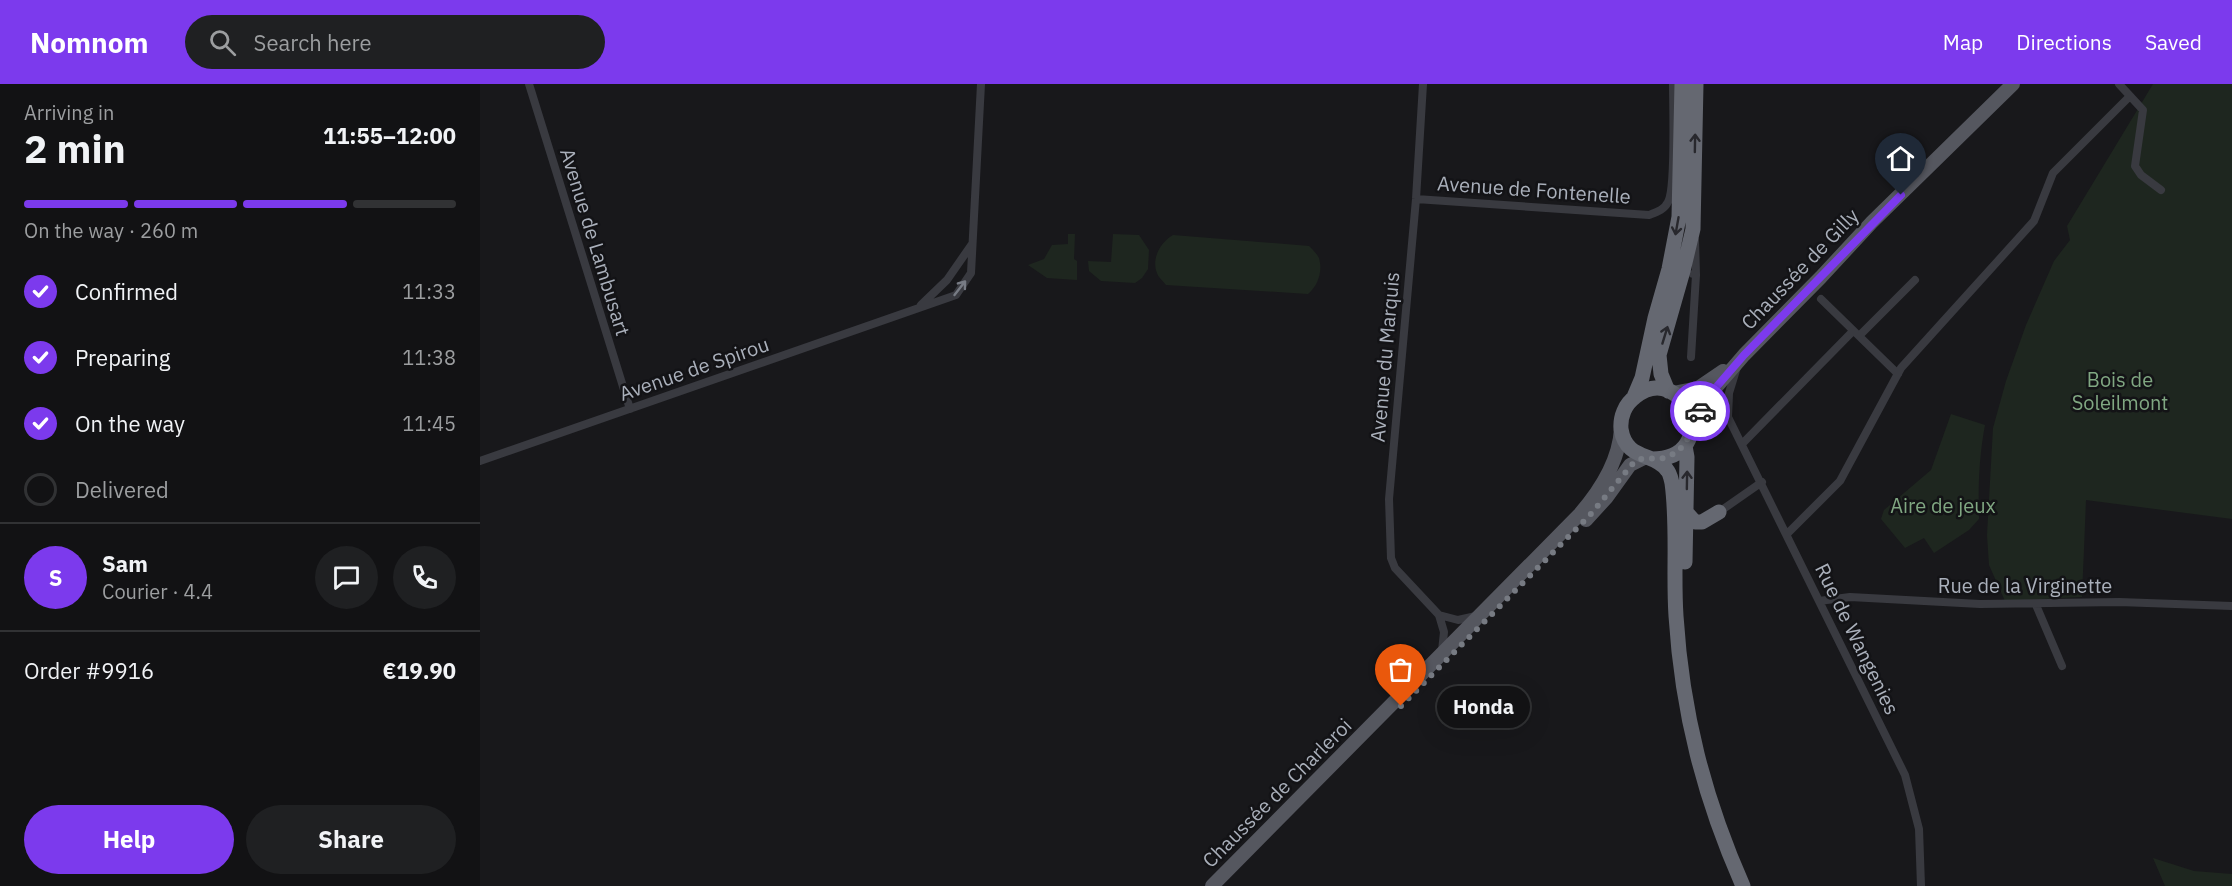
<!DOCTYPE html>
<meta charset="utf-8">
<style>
:root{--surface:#121214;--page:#1f2022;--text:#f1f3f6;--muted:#9c9ea0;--line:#313234;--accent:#7c3aed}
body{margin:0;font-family:"IBM Plex Sans",sans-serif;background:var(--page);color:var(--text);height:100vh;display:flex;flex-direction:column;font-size:22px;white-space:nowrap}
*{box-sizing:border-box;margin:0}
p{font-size:20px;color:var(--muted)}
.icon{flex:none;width:33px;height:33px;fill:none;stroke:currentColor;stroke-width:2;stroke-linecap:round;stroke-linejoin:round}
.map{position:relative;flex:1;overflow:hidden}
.panel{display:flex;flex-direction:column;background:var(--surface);width:480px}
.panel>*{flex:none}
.pin{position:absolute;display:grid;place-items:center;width:51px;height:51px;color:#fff;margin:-62px -26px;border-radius:50% 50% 50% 0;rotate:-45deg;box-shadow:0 0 6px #0007}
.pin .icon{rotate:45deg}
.courier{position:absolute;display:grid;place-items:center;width:60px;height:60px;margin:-30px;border:4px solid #7c3aed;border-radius:50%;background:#fff;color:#222;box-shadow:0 2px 8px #0007}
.bubble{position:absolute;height:42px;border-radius:21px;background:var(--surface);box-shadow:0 6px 24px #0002,0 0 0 2px var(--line);font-size:20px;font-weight:700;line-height:42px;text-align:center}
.overview em{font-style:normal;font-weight:700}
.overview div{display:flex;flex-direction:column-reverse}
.overview{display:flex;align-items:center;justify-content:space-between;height:102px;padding:0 24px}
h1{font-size:39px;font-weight:700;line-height:45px}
.bar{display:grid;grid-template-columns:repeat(4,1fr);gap:9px 6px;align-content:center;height:72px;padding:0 24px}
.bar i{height:8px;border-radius:4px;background:var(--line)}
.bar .on{background:var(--accent)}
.bar p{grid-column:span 4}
.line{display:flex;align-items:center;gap:15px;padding:0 24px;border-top:2px solid var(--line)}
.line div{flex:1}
.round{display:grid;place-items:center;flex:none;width:63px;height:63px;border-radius:32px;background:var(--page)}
ol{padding:0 24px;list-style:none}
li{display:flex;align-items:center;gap:18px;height:66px}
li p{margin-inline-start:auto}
li .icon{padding:6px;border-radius:50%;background:var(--accent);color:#fff;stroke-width:4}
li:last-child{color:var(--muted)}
li i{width:33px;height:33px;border:3px solid var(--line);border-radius:50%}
.primary-button{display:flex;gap:12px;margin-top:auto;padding:12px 24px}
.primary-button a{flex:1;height:69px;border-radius:36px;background:var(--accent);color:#fff;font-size:24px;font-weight:700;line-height:69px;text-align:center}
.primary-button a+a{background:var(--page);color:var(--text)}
header{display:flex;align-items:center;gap:36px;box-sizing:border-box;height:84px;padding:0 30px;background:var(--accent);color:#fff}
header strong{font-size:28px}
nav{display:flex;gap:33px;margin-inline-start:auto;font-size:21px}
.search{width:420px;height:54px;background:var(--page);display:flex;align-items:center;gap:15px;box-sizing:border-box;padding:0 21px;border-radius:33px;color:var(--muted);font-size:22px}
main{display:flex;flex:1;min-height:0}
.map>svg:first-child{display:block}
.green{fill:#1e261f}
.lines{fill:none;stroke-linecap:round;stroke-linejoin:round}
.street{stroke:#393a40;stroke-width:8}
.primary{stroke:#55575f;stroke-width:14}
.highway{stroke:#656871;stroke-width:15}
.oneway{stroke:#28282d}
.oneway2{stroke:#777b84}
.done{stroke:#777b83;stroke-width:6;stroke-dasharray:0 10.8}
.route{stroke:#7c3aed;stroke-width:8}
.labels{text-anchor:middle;stroke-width:5;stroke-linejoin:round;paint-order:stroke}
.street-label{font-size:20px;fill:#aab0bb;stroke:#131316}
.park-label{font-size:20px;fill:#80a782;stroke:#131316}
</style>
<header>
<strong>Nomnom</strong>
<div class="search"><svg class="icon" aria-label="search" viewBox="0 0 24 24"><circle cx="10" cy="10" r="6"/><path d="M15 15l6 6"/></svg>Search here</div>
<nav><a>Map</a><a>Directions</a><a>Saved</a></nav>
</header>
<main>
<section class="panel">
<div class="overview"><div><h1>2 min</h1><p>Arriving in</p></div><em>11:55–12:00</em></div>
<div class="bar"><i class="on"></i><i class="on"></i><i class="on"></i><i></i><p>On the way · 260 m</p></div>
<ol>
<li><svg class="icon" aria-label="check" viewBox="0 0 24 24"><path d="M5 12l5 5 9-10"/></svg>Confirmed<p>11:33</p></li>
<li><svg class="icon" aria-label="check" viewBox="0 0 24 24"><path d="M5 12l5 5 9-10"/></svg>Preparing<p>11:38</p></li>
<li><svg class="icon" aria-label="check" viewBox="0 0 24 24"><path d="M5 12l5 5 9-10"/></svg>On the way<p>11:45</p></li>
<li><i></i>Delivered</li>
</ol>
<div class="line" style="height:108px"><b class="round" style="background:var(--accent);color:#fff">S</b><div><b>Sam</b><p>Courier · 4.4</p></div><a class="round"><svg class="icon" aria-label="chat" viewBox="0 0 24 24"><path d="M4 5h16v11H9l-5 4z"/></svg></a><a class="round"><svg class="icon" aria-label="phone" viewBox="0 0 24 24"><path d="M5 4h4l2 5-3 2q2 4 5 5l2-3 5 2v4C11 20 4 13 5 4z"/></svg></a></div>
<div class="line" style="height:78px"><div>Order #9916</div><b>€19.90</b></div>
<div class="primary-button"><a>Help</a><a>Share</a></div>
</section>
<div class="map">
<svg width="1752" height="802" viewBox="0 0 1752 802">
<rect width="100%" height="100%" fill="#18181b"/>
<path class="green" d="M1673 0H1752V435L1606 416 1602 513 1525 517 1509 481 1507 451 1513 344 1526 297 1546 241 1574 177 1590 156 1587 142Z
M588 150H595L594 175 597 177V196L567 194 548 181 564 175 572 161 588 160Z
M633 150 659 151 669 166 668 185 662 194 655 199 621 197 609 187 608 177 631 178Z
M693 151 829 162C832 165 837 170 839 174 843 187 838 202 828 210L686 201C683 197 678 193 677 189 671 174 681 158 693 151Z
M1471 330 1505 341C1499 373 1498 403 1499 435L1489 446 1454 469 1444 454 1425 464 1401 435 1404 426 1451 386Z
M1673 774 1714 787 1752 790V802H1685Z"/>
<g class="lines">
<path class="street" d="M49 0 150 325
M943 0 936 115 909 415 911 474 915 484 959 531 964 548 962 567
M1639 0 1663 26 1655 82 1661 91 1681 106
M936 115 1169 131C1177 128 1184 126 1188 118 1196 104 1193 22 1193 0
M1213 190 1216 191 1215 156
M1341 215 1418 290
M441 221 467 196 492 160
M1379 252 1435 196
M1211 273 1216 191
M1257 283 1249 309 1248 333 1425 691 1439 745 1441 802
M1221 334C1230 323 1237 327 1248 333
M1263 359 1373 247
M0 377 476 211 491 189 501 0
M1239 428 1282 398
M1307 450 1360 397 1421 284 1554 137 1573 89 1650 12
M1339 517 1370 513 1500 520 1639 518 1752 522
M1556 521 1582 582
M959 531 978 536 996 532"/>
<path class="primary" d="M1193 309 1218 304 1243 287
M1212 344 1232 308 1264 271 1341 193 1392 138 1533 0
M1106 436 1127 413 1150 381 1164 374
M732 802 1099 431C1120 407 1139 378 1141 345"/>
<path class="highway" d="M1188 307 1181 290 1179 271 1203 187 1213 145 1216 0
M1154 313 1162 294 1175 234 1189 185 1199 133 1202 0
M1205 362 1207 373 1205 478
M1172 375C1244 375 1203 274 1155 313 1145 320 1140 333 1141 345 1146 377 1174 368 1187 386 1190 389 1191 395 1192 399 1198 443 1193 488 1196 532 1202 628 1224 714 1263 802
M1206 428 1215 438H1222L1239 428"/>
</g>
<defs><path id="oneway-shaft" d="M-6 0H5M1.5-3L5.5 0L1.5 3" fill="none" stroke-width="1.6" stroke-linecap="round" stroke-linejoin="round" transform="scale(1.5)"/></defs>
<g class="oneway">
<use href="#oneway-shaft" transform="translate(1215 59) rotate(-89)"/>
<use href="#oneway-shaft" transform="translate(1197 142) rotate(100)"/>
<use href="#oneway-shaft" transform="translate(1185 251) rotate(-73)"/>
<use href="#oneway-shaft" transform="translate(1207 396) rotate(-89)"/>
</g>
<use class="oneway2" href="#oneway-shaft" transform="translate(480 204) rotate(-52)"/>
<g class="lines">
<path class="done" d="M921 622 1110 431 1155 377 1164 374 1181 375 1198 368 1209 353 1220 327"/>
<path class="route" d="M1220 327 1232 308 1264 271 1421 111"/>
</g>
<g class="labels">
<g class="street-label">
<text transform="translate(1054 106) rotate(4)" y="7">Avenue de Fontenelle</text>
<text transform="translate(115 158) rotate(73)" y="7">Avenue de Lambusart</text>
<text transform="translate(1320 185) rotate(-46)" y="7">Chaussée de Gilly</text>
<text transform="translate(905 273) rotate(-85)" y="7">Avenue du Marquis</text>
<text transform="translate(214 285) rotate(-19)" y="7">Avenue de Spirou</text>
<text x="1545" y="509">Rue de la Virginette</text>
<text transform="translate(1377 555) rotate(64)" y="7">Rue de Wangenies</text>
<text transform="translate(797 709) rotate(-45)" y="7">Chaussée de Charleroi</text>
</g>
<g class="park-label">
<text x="1640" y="303">Bois de<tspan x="1640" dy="23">Soleilmont</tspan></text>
<text x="1463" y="429">Aire de jeux</text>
</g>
</g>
</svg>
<div class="pin" style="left:921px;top:622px;background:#ea580c"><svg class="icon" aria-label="bag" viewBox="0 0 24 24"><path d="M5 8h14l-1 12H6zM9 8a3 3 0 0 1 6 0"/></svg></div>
<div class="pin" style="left:1421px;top:111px;background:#1f2937"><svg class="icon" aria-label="home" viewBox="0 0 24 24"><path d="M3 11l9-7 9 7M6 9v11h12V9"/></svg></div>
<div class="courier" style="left:1220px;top:327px"><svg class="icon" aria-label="car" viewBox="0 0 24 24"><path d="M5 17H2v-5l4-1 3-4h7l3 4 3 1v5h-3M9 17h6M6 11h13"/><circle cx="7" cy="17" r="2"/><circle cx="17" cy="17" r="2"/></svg></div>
<div class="bubble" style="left:957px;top:602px;width:93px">Honda</div>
</div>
</main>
